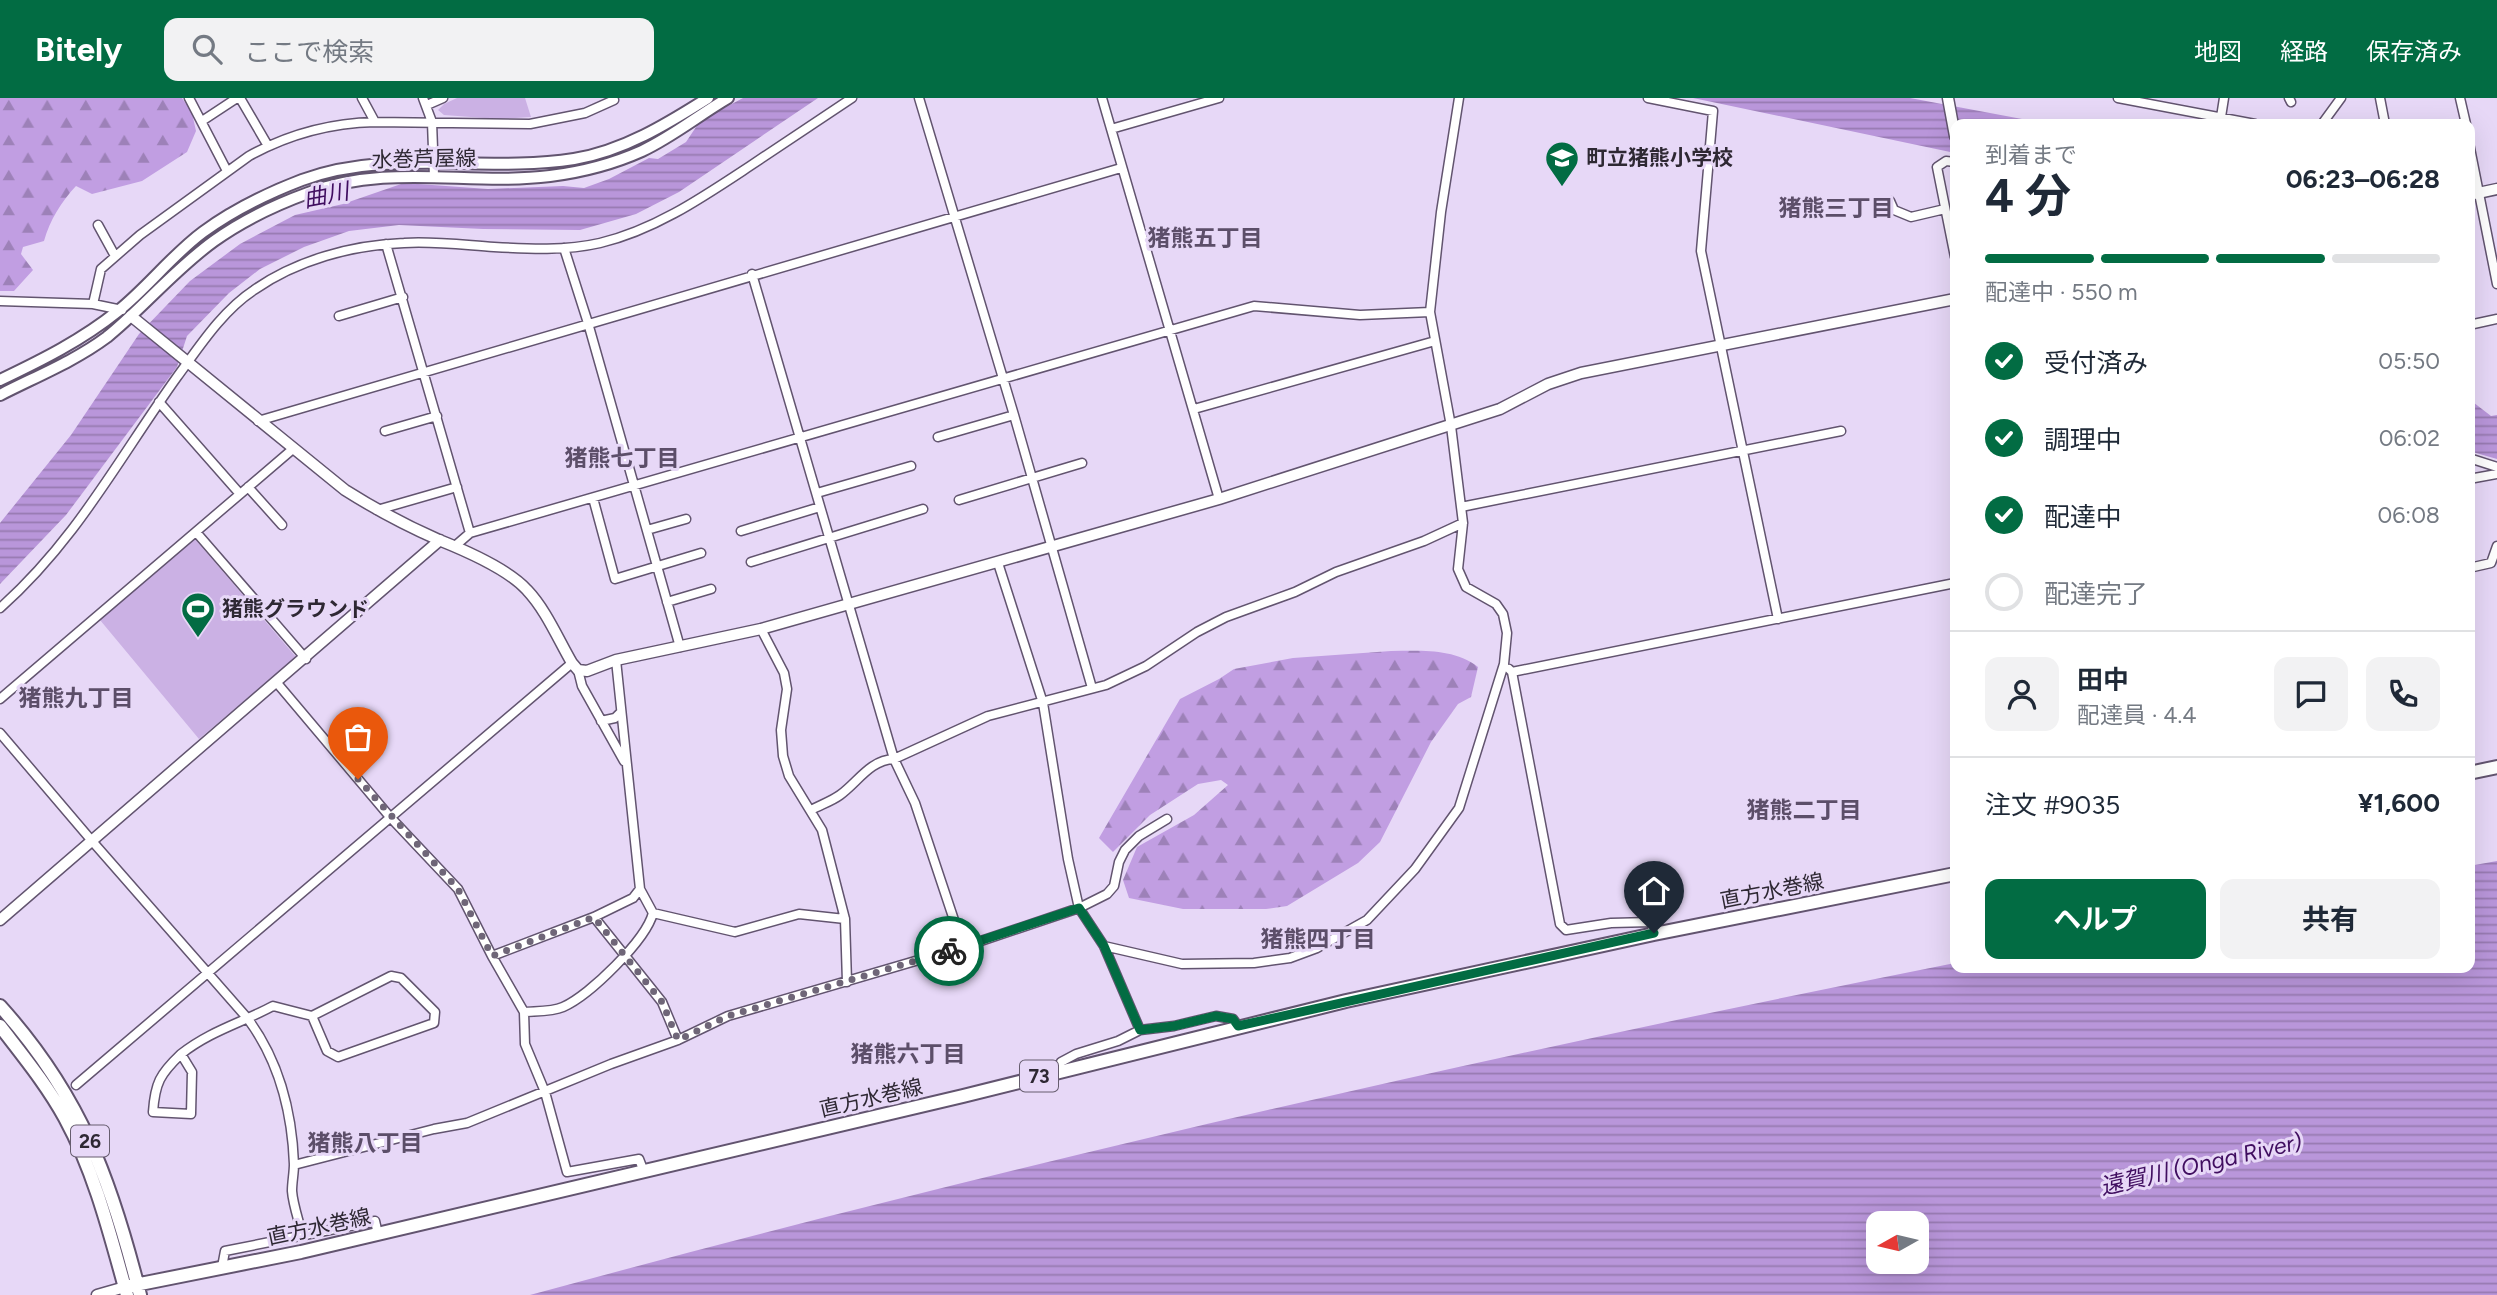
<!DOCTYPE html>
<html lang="ja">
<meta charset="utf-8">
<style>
:root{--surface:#fff;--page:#f2f2f3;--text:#1f2937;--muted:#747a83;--line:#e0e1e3;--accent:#026c43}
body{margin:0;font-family:Figtree,"Noto Sans JP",sans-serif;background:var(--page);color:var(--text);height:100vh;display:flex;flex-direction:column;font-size:26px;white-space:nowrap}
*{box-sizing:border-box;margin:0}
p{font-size:23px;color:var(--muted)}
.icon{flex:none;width:38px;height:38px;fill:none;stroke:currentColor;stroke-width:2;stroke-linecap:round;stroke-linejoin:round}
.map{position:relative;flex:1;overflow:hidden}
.drawer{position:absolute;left:1950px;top:21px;width:525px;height:854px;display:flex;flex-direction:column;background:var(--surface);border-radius:14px;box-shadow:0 7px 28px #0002}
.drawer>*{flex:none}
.needle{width:46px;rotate:262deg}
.buttons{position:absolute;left:1866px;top:1113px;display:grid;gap:14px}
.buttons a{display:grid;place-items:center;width:63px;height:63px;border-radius:14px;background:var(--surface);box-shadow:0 7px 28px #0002;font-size:35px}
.pin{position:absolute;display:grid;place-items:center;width:60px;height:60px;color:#fff;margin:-72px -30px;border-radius:50% 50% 50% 0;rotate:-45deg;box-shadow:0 0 7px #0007}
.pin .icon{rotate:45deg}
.courier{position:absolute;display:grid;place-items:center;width:70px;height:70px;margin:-35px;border:5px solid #026c43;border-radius:50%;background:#fff;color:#222;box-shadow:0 2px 9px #0007}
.summary em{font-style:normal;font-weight:700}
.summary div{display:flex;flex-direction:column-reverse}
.summary{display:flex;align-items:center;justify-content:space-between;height:119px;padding:0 35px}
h1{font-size:46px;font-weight:700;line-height:52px}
.bar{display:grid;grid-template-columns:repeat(4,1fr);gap:10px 7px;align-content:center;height:84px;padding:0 35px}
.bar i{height:9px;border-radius:5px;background:var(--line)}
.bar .on{background:var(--accent)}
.bar p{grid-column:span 4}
.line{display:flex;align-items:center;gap:18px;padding:0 35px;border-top:2px solid var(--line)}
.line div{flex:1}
.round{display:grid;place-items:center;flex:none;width:74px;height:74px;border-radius:14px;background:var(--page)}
ol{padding:0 35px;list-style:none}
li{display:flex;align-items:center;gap:21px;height:77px}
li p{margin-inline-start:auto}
li .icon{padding:7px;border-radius:50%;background:var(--accent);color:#fff;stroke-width:4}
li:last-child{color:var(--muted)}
li i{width:38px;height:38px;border:4px solid var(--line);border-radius:50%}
.cta{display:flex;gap:14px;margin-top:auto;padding:14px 35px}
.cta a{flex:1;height:80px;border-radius:14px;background:var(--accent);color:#fff;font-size:28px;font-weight:700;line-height:80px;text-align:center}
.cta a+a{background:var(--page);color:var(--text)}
header{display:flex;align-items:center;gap:42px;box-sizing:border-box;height:98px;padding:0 35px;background:var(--accent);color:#fff}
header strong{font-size:33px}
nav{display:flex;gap:38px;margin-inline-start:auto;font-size:24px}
.search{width:490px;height:63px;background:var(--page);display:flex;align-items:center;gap:18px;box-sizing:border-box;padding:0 24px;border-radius:14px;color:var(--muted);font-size:26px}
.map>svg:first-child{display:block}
.forest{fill:url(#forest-firs)}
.park{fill:#cbb1e4}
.water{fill:url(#water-rules);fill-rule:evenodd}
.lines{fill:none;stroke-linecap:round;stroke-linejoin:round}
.minor-casing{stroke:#62546f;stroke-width:11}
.tertiary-casing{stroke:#62546f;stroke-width:13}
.secondary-casing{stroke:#62546f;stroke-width:14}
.primary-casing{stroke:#62546f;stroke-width:16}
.minor{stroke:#fff;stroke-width:8}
.tertiary{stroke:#fff;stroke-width:10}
.secondary{stroke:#fff;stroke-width:10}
.primary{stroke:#fff;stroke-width:12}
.done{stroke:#6f6678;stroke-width:7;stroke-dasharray:0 12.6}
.route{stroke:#026c43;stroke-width:9}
.labels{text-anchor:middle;stroke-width:6;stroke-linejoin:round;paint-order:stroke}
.shield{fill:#e7d8f7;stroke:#665d6e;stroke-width:2}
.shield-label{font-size:19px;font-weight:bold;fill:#2e2833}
.poi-label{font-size:21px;font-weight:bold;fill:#2e2833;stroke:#e7d8f7;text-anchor:start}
.street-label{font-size:21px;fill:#2e2833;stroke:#e7d8f7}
.water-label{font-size:23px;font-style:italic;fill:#400e60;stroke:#e7d8f7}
.neighbourhood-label{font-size:23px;font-weight:bold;fill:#5c4e69;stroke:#e7d8f7}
</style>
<header>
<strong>Bitely</strong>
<div class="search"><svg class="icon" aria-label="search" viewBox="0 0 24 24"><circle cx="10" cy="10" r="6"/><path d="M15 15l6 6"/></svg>ここで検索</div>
<nav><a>地図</a><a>経路</a><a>保存済み</a></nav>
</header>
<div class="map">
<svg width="2497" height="1197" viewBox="0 0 2497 1197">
<defs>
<pattern id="forest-firs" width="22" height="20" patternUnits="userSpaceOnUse" patternTransform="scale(1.75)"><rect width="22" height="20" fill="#c19ee2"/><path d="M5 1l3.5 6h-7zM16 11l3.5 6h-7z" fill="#9d81b8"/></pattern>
<pattern id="water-rules" width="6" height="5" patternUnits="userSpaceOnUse" patternTransform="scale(1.75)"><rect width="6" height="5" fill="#b996da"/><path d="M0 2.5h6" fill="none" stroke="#977ab1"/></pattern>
</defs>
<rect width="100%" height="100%" fill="#e7d8f7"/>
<path class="forest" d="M0 0H182L192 15 196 33 187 54 142 83 92 96 76 88C61 104 50 122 44 143L23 149 21 156 33 172 14 193H0Z
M1391 553C1421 553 1453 550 1478 569L1471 599 1458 606 1431 644 1380 744 1358 765 1287 808 1266 811H1183L1129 800 1123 782 1137 749 1194 717 1228 687 1221 682 1198 686 1150 717 1113 754 1099 740 1180 601 1219 581 1234 571 1293 560Z"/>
<path class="park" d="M457 0H525L531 19 498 21 444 17 438 12 444 6Z
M194 440 296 559 199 641 100 522Z"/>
<path class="water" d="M743 0H818L679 94 636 116 580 132 483 131 399 127 349 133 304 149 260 171 229 195 187 238 177 269 66 417 0 486V425L71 337 139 236 190 183 240 146 295 117 343 106 404 85 488 91 563 88 584 90 609 81 649 60 658 61 686 44 700 23Z
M1693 0H1910L2048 26H1955V55Z
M2469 301 2491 318 2497 317V361L2469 353Z
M2497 763V1197H530C1001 1069 1476 960 1955 865V870H2469V768ZM1916 1125V1164H1878V1125Z"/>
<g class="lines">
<g class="minor-casing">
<path id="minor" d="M189 0 227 73
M240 0 268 48
M362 0 375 24 530 26 585 15 614 2 613 0
M423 0 432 24 434 78
M919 0 1014 317 1092 590
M1102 0 1219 401
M1648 0 1713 13 1701 153 1778 521
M2118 0 2255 26
M2289 0 2291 4
M2380 0 2385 26
M2460 0 2466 26
M427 7 443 0
M2221 19 2224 0
M202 23 237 0
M2322 26 2341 0
M1111 31 1219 0
M2469 45 2497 186
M1955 64 1946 63 1937 69 1955 159
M1890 103 1894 112 1911 119 1945 111
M98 127 115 158
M386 146 470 435
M564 150 588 225 680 549
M752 176 894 661 915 705 963 849
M0 203 93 206 122 212
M93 206 101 171 140 137 249 58C287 37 331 25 375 24
M339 218 403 199
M2469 227 2497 221
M159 304 240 396
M1194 311 1435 243
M258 323 1121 70
M385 333 437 318
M938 339 1014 317
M2469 360 2497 369
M2469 381 2497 376
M248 389 282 427
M817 395 911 368
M593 400 615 481 701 455
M959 402 1082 365
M1461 409 1841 333
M377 412 457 389
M647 432 686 421
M741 433 820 409
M196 434 306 561
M455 448 470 435 1254 208 1360 217 1430 214
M751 464 923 411
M998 465 1043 605 1068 761 1079 810 1104 848 1140 932
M2469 470 2491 465 2497 448
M667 504 711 491
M0 510C76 443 119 360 177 279 199 249 222 213 254 192 297 162 352 147 404 145 433 143 464 147 494 149 529 151 565 153 600 145 655 132 703 99 750 68 784 45 818 23 852 0
M761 531 784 575 787 591 781 632 783 658 789 678 822 732 845 821 847 884
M1509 571 1512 574 1560 826 1566 832 1611 825 1651 824 1654 836
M578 572 582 588 624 663
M1512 574 1955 485
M277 585 390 719 458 791 492 858 524 914 525 946 545 994 567 1074 639 1061 644 1074
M0 601 294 350
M601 623 615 620 621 614
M0 635 92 743 248 921C279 963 292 1014 294 1066 294 1075 292 1084 292 1093 293 1107 299 1123 302 1136
M811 712C820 707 832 703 840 697 858 684 870 662 894 661L988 618 1106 587 1146 568 1197 534 1226 519 1295 494 1336 474 1424 443 1463 425
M653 815 735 834 799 816 845 821
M594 819 662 904 678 942
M1104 848 1182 866 1254 865 1290 860 1317 850 1367 822 1415 771 1459 710 1504 566 1507 535 1503 516 1496 506 1466 489 1458 471 1463 425 1451 328 1430 214 1441 114 1459 0
M492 858 594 819 633 800 640 791
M524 914C536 913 552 914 563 909 590 897 646 842 653 815L640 791 616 562
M181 956C210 933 241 925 273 908L312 918 391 878 401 880 435 914 434 925 338 959 327 953 312 918
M181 956 192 974 191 1016 153 1014C155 985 160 976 181 956Z
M1058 973 1061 964 1076 956 1118 943 1140 932 1174 928 1216 918 1233 921 1238 928
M76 987 572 565
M294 1067 434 1031 467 1025 611 966 678 942 728 918 963 849 1079 810 1107 796 1114 788 1119 764 1125 752 1139 738 1167 721
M222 1169 225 1153 375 1123 378 1136"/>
</g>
<g class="tertiary-casing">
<path id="tertiary" d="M1948 0 1955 38
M2469 97 2497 91
M131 218 345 392C375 411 407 428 439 442 464 452 509 472 527 492 546 512 558 541 572 565L578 572 587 573 616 562 761 531 1219 401 1500 311 1548 286 1581 275 1955 201
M0 822 440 442
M97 1197 125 1189"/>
</g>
<g class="secondary-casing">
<path id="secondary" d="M0 282C42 262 82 242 118 213 148 189 172 157 203 134 233 112 268 95 302 82 389 50 484 75 574 61 623 53 667 26 708 0
M0 297C35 279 75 263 107 239 144 209 175 171 214 143 242 123 275 107 308 95 389 65 469 88 550 78 582 74 613 66 642 53 672 39 699 17 728 0"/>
</g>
<g class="primary-casing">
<path id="primary" d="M2469 675 2497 669
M0 908C81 998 111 1082 140 1197
M0 928C23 958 47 987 65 1020 95 1075 110 1136 127 1197
M125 1189 301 1154 963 998 1346 903 1654 836 1955 776"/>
</g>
<use href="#minor" class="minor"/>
<use href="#tertiary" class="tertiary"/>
<use href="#secondary" class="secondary"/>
<use href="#primary" class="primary"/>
</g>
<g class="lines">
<path class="done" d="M358 681 458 791 492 858 594 819 662 904 678 942 728 918 949 853"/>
<path class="route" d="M949 853 1079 810 1104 848 1140 932 1174 928 1216 918 1233 921 1238 928 1654 835"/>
</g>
<defs>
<g id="school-pin" transform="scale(1.75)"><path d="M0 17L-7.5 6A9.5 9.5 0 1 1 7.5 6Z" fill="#026c43" stroke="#e7d8f7"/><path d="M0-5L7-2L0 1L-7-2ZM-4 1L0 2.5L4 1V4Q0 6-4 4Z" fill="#fff"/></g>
<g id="stadium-pin" transform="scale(1.75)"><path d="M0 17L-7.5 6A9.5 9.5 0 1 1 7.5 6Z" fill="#026c43" stroke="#e7d8f7"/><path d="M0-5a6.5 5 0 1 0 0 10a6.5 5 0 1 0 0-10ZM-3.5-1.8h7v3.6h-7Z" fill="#fff"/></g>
</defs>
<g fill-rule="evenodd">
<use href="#school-pin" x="1562" y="60"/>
<use href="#stadium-pin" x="198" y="511"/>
</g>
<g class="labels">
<g class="shield">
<rect x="1020" y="962.5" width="38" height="31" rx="5"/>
<rect x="71" y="1027.5" width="38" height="31" rx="5"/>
</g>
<g class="shield-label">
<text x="1039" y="985">73</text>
<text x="90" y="1050">26</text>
</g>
<g class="poi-label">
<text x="1586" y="67">町立猪熊小学校</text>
<text x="222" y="518">猪熊グラウンド</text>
</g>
<g class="street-label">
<text transform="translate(424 61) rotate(-1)" y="7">水巻芦屋線</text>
<text transform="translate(1772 793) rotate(-11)" y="7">直方水巻線</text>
<text transform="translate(871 1000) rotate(-13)" y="7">直方水巻線</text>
<text transform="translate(319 1129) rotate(-12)" y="7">直方水巻線</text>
</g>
<g class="water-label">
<text transform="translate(326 97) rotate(-11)" y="8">曲川</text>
<text transform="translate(2201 1066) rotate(-13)" y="8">遠賀川 (Onga River)</text>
</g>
<g class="neighbourhood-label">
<text x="1836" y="118">猪熊三丁目</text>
<text x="1205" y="148">猪熊五丁目</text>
<text x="622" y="368">猪熊七丁目</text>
<text x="76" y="608">猪熊九丁目</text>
<text x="1804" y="720">猪熊二丁目</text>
<text x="1318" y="849">猪熊四丁目</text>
<text x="908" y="964">猪熊六丁目</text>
<text x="365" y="1053">猪熊八丁目</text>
</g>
</g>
</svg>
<div class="buttons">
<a><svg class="needle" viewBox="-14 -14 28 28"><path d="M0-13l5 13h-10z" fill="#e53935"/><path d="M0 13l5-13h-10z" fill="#747a83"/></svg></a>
</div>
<div class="pin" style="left:358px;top:681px;background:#ea580c"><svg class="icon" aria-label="bag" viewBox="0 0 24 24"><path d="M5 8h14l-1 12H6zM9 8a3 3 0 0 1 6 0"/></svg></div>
<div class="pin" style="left:1654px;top:835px;background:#1f2937"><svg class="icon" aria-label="home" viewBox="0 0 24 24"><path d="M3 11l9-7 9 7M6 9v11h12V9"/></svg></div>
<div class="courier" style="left:949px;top:853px"><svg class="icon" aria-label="bike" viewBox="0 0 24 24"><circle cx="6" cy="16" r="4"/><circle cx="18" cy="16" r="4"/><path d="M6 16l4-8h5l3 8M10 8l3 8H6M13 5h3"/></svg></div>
<section class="drawer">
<div class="summary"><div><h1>4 分</h1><p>到着まで</p></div><em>06:23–06:28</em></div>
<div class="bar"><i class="on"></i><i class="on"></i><i class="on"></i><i></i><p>配達中 · 550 m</p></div>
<ol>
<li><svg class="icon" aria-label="check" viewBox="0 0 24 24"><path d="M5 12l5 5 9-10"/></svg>受付済み<p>05:50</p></li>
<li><svg class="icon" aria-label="check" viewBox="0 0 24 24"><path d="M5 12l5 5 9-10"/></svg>調理中<p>06:02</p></li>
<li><svg class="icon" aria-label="check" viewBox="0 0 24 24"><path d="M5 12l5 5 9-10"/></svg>配達中<p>06:08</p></li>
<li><i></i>配達完了</li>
</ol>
<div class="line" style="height:126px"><a class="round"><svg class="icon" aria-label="person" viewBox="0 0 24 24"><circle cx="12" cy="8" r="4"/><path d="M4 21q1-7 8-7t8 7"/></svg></a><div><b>田中</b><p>配達員 · 4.4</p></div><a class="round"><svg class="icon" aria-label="chat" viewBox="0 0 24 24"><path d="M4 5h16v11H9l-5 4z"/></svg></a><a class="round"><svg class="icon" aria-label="phone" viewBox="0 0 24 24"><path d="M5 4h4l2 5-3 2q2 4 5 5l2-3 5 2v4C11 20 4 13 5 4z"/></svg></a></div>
<div class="line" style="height:91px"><div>注文 #9035</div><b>¥1,600</b></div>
<div class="cta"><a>ヘルプ</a><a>共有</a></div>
</section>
</div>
